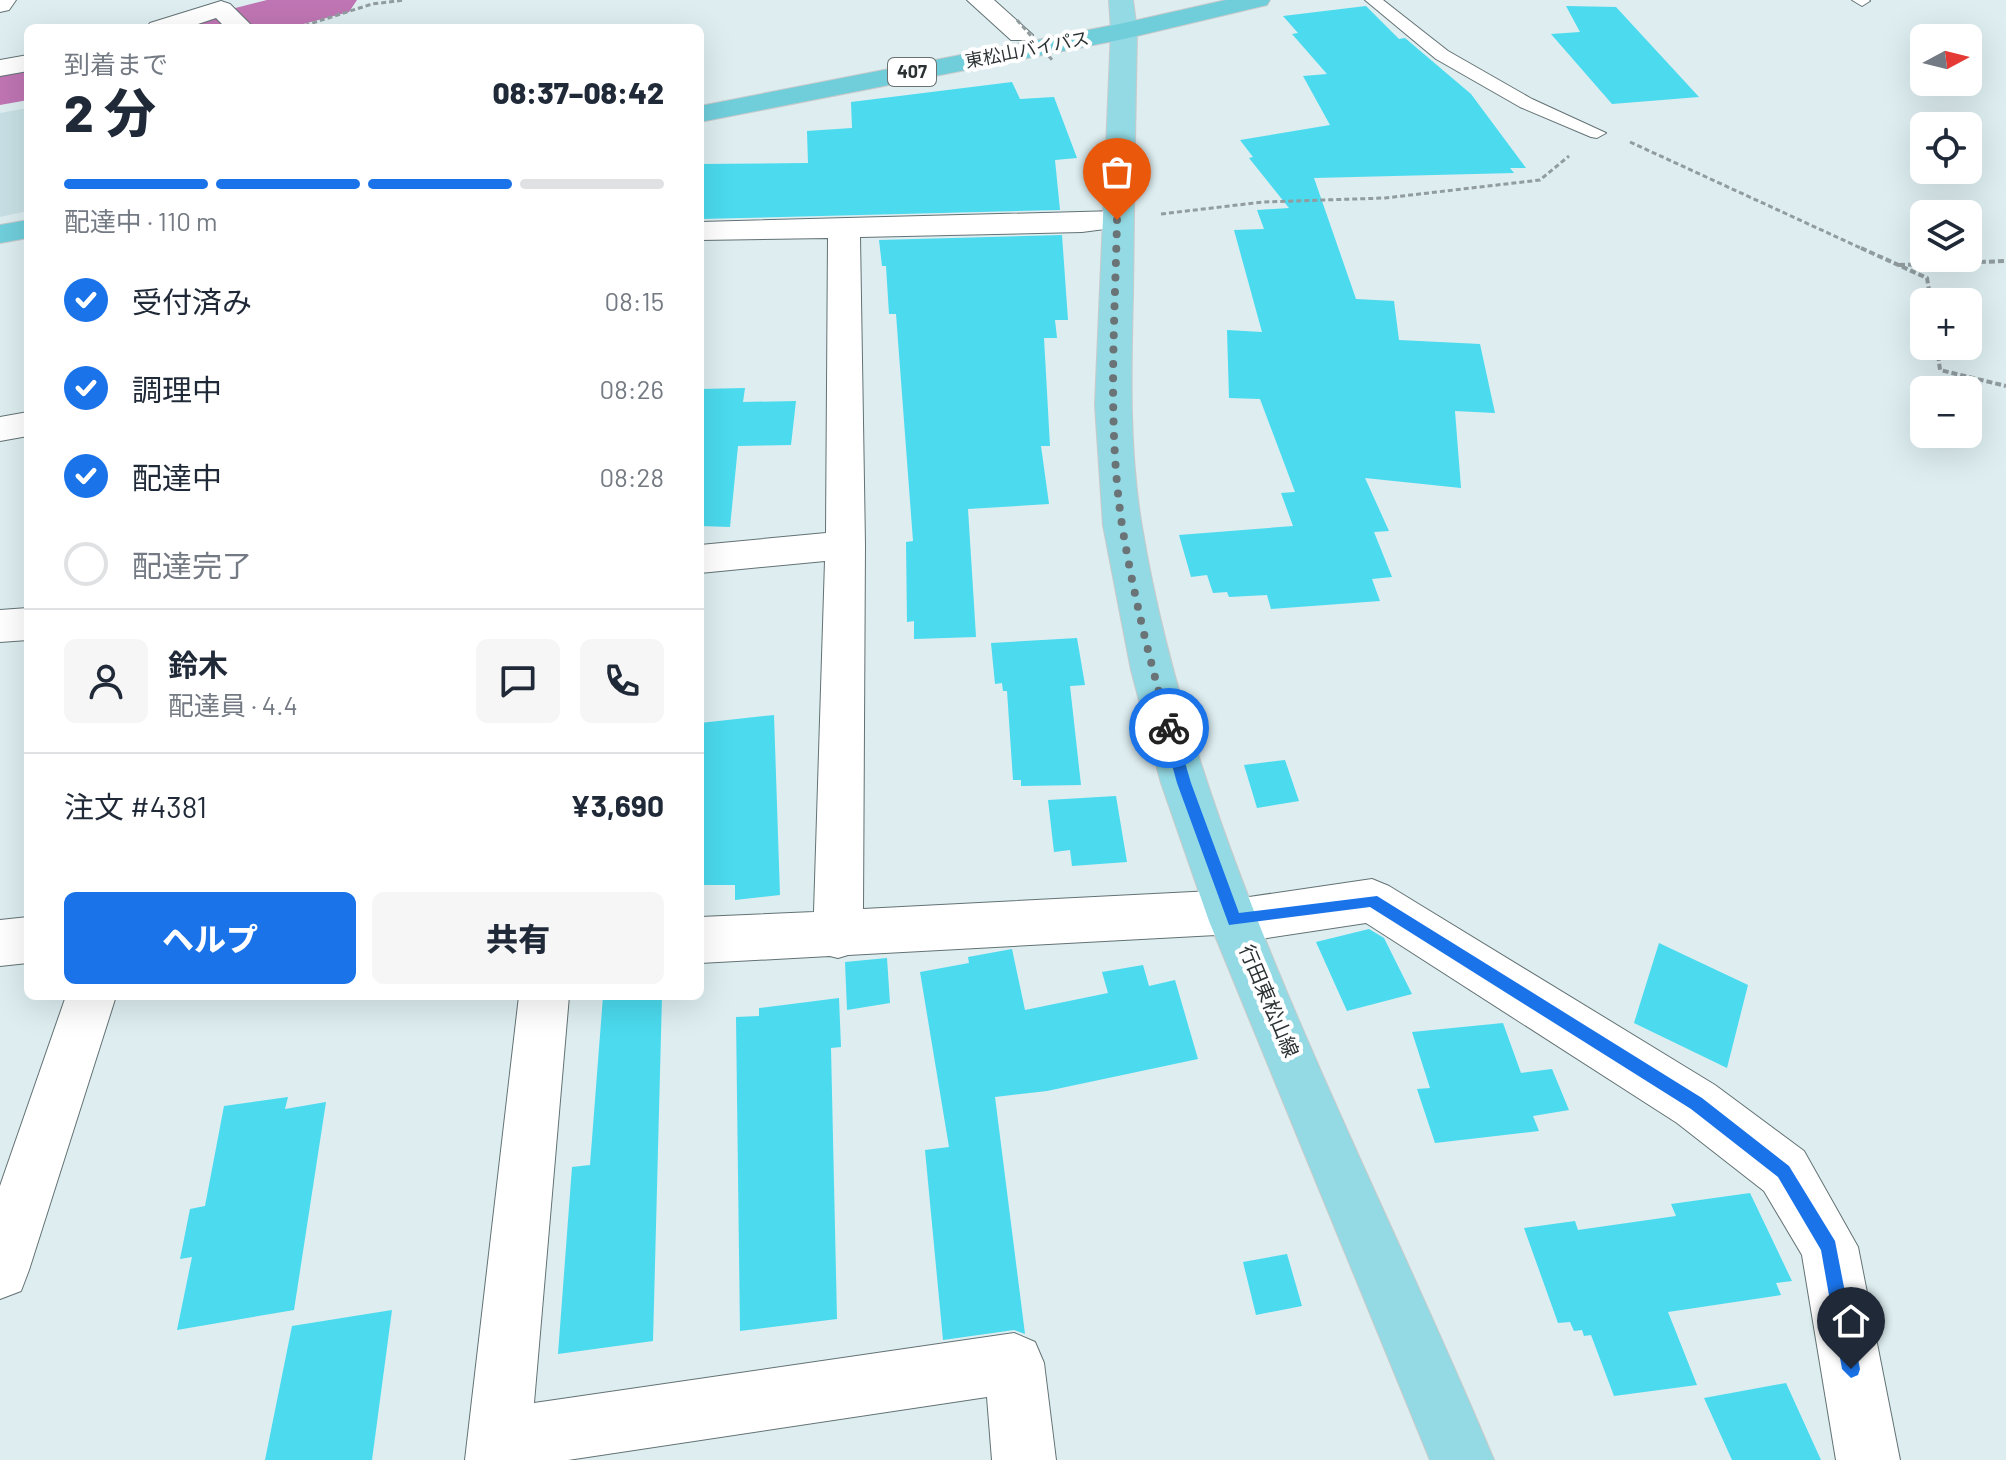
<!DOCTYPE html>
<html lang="ja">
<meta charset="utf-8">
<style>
:root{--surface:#fff;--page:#f6f6f7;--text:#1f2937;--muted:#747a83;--line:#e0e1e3;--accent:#1a73e8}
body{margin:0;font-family:Barlow,"Noto Sans JP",sans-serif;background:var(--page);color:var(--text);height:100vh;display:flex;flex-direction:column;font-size:30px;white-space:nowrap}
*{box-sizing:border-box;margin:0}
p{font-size:26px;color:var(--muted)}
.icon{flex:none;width:44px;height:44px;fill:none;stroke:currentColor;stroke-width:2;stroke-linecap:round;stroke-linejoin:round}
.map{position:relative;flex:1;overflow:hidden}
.panel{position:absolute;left:24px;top:24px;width:680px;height:976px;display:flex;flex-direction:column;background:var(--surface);border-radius:12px;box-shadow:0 8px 32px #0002}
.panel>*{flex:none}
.needle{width:52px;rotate:83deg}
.buttons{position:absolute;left:1910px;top:24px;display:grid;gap:16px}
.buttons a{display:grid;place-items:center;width:72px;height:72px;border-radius:12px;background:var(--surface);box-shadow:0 8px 32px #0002;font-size:40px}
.pin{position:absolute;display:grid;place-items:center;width:68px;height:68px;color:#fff;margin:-82px -34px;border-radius:50% 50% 50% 0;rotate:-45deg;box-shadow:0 0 8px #0007}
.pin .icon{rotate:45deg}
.courier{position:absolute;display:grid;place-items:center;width:80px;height:80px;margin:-40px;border:6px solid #1a73e8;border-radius:50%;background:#fff;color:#222;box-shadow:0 2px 10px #0007}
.overview em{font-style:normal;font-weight:800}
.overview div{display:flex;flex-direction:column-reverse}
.overview{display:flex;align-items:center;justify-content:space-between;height:136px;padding:0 40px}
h1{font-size:52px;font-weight:800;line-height:60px}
.bar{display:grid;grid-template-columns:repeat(4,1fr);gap:12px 8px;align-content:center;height:96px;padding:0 40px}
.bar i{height:10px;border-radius:6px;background:var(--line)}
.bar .selected{background:var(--accent)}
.bar p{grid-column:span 4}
.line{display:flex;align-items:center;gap:20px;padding:0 40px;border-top:2px solid var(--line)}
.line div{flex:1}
.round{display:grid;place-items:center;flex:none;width:84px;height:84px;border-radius:12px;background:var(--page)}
ol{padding:0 40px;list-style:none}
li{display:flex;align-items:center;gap:24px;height:88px}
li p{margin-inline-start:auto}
li .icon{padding:8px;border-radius:50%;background:var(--accent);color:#fff;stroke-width:4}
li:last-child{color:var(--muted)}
li i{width:44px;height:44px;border:4px solid var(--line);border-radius:50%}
.button{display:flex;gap:16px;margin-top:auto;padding:16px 40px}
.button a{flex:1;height:92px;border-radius:12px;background:var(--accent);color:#fff;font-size:32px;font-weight:800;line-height:92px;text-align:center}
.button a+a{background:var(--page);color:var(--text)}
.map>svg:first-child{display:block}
.built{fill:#c8e0e5}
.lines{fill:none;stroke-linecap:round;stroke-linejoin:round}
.river{fill:#bf75b3;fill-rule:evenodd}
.building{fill:#4bdaee}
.service-casing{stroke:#637274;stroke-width:2}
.minor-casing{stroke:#637274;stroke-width:2}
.tertiary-casing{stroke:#637274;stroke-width:2}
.primary-casing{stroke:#c8caca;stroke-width:2}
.trunk-casing{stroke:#c8caca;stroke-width:2}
.path-far1{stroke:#919c9f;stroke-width:3;stroke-dasharray:5 3;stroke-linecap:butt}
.path{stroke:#919c9f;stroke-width:4;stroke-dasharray:6 3;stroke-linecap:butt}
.service{fill:#fff;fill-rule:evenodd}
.minor{fill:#fff;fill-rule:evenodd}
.tertiary{fill:#fff;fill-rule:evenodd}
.primary{fill:#94dae4;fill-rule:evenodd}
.trunk{fill:#70cedb;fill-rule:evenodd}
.path-bridge{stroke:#919c9f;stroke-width:3;stroke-dasharray:5 3;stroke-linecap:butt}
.route{fill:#1a73e8}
.done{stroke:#6a7375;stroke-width:8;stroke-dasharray:0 14.4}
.labels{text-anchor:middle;stroke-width:8;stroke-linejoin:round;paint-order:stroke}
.far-street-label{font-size:18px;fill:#2c3233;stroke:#fff}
.shield{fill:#fff;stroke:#6b7070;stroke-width:2}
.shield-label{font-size:18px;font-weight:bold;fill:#2c3233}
.street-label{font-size:20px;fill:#2c3233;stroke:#fff}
</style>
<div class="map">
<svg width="2006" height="1460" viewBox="0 0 2006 1460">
<rect width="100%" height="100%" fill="#ddedf0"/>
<path class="built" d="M28 108V211L0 217V113Z"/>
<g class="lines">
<path class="river" d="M267 0H357L349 12 288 28H196L204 16Z
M28 64V100L0 105V69Z"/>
</g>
<path class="building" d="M1366 6 1399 39 1405 38 1471 94 1526 168H1510L1514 173 1314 178 1356 299 1394 301 1399 340 1480 344 1495 413 1455 411 1461 488 1365 478 1389 531 1374 532 1392 577 1372 579 1380 601 1271 609 1267 595 1229 597 1227 592 1213 593 1207 575 1191 577 1179 535 1293 526 1281 493 1295 492 1260 399 1229 398 1227 330 1262 332 1234 230 1264 229 1257 210 1289 208 1249 158 1253 157 1240 140 1330 125 1303 76 1327 74 1292 34 1298 33 1283 16Z
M1566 6 1616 7 1699 97 1612 104 1551 34 1580 32Z
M1012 82 1020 99 1054 97 1077 158 1055 160 1060 210 700 219V164L808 163 807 131 852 128 851 102Z
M1062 235 1068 320H1055L1057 338H1044L1050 446H1041L1049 504 968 509 976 637 914 639V621L907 622 906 542 913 541 896 314H889L886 266H882L879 240Z
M745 388 743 402 796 401 791 445 738 446 730 527 700 526V389Z
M1077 638 1085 685 1070 686 1081 785 1021 786V780H1013L1007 691H1003L1002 683 995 684 991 643Z
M774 715 780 895 735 900V885H700V723Z
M1285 760 1299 801 1257 808 1244 765Z
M1116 796 1127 862 1072 866 1070 850 1054 852 1048 800Z
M1369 929 1384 938 1412 994 1347 1011 1316 942Z
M1659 943 1748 985 1727 1068 1634 1023Z
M1012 949 1025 1010 1108 993 1102 972 1143 965 1149 986 1175 980 1198 1059 1047 1091 995 1097 1025 1334 1014 1330 943 1340 925 1150 949 1147 920 972 969 963 968 957Z
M887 958 890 1003 847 1010 845 962Z
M603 996H662L653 1341 558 1354 572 1167 590 1165Z
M839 998 841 1047 831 1048 837 1319 740 1331 736 1017 759 1016V1008Z
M1503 1023 1521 1073 1552 1069 1569 1110 1533 1116 1539 1131 1435 1143 1417 1089 1430 1088 1412 1032Z
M288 1097 285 1109 326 1102 294 1310 177 1330 192 1257 180 1259 190 1209 205 1206 224 1106Z
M1750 1193 1792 1281 1776 1283 1781 1295 1668 1312 1697 1385 1614 1396 1591 1335 1584 1336 1582 1330 1574 1331 1570 1322 1558 1323 1524 1228 1575 1221 1578 1230 1676 1216 1671 1204Z
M1287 1254 1302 1306 1256 1315 1243 1262Z
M392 1310 372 1460H265L292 1326Z
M1786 1383 1821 1460H1732L1704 1398Z"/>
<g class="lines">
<g class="service-casing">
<path id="service" d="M1365 0H1383L1448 51 1532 99 1606 133 1597 138 1591 137 1520 107 1436 59Z
M1852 0H1869L1870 1 1862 6Z"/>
</g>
<g class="minor-casing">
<path id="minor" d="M0 0H16L9 10 0 12Z
M967 0H994L1033 35 1029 40H1011Z
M221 1 230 4 254 28H226L216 18 186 28H146L150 23Z
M28 55V71L0 76V60Z
M1117 211 1128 214 1132 220 1128 226 1082 232 860 237 865 545 863 909 1232 890 1249 897 1372 879 1389 886 1715 1085 1804 1151 1858 1247 1900 1460H1836L1802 1255 1764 1191 1677 1123 1366 923 1234 943 1216 935 848 955 838 958 830 956 700 963V917L814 912 825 561 700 573V545L826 533 828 238 700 240V222Z
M28 412V436L0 441V417Z
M28 917V963L0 966V920Z
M519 996H569L534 1403 1014 1333 1035 1342 1044 1363 1056 1460H992L987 1397 568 1460H465Z"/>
</g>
<g class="tertiary-casing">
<path id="tertiary" d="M28 608V640L0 642V610Z
M66 996H116L29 1270 21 1291 0 1299V1186Z"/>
</g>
<g class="primary-casing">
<path id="primary" d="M1109 0H1133L1137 31C1135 119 1134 206 1133 294 1131 371 1129 450 1142 527 1196 851 1368 1158 1494 1460H1430L1209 921 1161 783 1131 670 1103 525 1095 405 1111 31Z"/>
</g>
<g class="trunk-casing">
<path id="trunk" d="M1226 0H1270L1267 5 1124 39 700 122V106L1124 23Z
M28 220V238L0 243V225Z"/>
</g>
<path class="path-far1" d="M297 28 372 4 405 0
M1630 142 1865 250
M1161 214 1263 202 1385 198 1540 180 1569 156"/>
<path class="path" d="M1861 248 1927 278 1931 302
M1899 265 2006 261
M1937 346 1940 370 2006 386"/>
<use href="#service" class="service"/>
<use href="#minor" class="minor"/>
<use href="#tertiary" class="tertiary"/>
<use href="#primary" class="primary"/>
<use href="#trunk" class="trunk"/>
<path class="path-bridge" d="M1017 20 1054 62"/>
</g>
<path class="route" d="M1169 723 1175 728 1191 783 1239 913 1377 896 1702 1098 1789 1166 1835 1241 1860 1369 1858 1375 1851 1378 1842 1369 1821 1250 1778 1177 1691 1109 1370 907 1229 925 1177 783 1162 728Z"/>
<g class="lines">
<path class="done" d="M1117 220C1115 321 1107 425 1122 525 1133 593 1150 662 1169 728"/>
</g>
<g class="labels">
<g class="far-street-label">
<text transform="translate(1027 50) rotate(-11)" y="6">東松山バイパス</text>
</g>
<rect class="shield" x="888" y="58" width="48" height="28" rx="6"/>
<g class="shield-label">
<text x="912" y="78">407</text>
</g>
<g class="street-label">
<text transform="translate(1269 1001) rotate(67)" y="7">行田東松山線</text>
</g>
</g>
</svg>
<div class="buttons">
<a><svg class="needle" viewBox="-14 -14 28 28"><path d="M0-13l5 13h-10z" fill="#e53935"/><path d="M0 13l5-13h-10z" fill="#747a83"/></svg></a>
<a><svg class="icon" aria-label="locate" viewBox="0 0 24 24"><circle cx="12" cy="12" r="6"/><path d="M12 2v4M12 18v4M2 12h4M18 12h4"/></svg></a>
<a><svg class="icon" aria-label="layers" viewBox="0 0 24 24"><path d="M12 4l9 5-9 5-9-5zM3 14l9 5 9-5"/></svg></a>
<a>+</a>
<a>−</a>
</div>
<div class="pin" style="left:1117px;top:220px;background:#ea580c"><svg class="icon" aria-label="bag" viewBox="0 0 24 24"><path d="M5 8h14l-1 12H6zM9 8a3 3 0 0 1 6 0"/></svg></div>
<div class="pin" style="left:1851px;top:1369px;background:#1f2937"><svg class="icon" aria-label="home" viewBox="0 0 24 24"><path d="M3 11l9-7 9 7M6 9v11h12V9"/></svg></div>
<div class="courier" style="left:1169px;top:728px"><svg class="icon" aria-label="bike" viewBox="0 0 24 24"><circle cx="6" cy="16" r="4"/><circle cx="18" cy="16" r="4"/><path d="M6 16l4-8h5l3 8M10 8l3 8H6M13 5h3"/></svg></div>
<section class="panel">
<div class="overview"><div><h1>2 分</h1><p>到着まで</p></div><em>08:37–08:42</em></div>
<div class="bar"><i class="selected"></i><i class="selected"></i><i class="selected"></i><i></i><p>配達中 · 110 m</p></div>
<ol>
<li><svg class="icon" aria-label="check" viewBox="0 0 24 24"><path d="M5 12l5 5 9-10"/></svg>受付済み<p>08:15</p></li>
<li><svg class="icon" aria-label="check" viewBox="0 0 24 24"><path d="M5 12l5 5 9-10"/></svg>調理中<p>08:26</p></li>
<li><svg class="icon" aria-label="check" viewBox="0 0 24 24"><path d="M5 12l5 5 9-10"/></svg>配達中<p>08:28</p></li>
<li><i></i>配達完了</li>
</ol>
<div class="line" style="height:144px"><a class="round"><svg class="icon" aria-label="person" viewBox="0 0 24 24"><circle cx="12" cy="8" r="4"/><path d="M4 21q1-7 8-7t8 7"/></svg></a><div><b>鈴木</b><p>配達員 · 4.4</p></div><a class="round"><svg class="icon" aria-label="chat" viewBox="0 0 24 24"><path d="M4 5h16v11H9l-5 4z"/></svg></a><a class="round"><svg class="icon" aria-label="phone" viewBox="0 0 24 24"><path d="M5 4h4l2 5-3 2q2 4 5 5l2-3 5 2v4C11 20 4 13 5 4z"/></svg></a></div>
<div class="line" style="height:104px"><div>注文 #4381</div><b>¥3,690</b></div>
<div class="button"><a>ヘルプ</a><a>共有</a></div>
</section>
</div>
